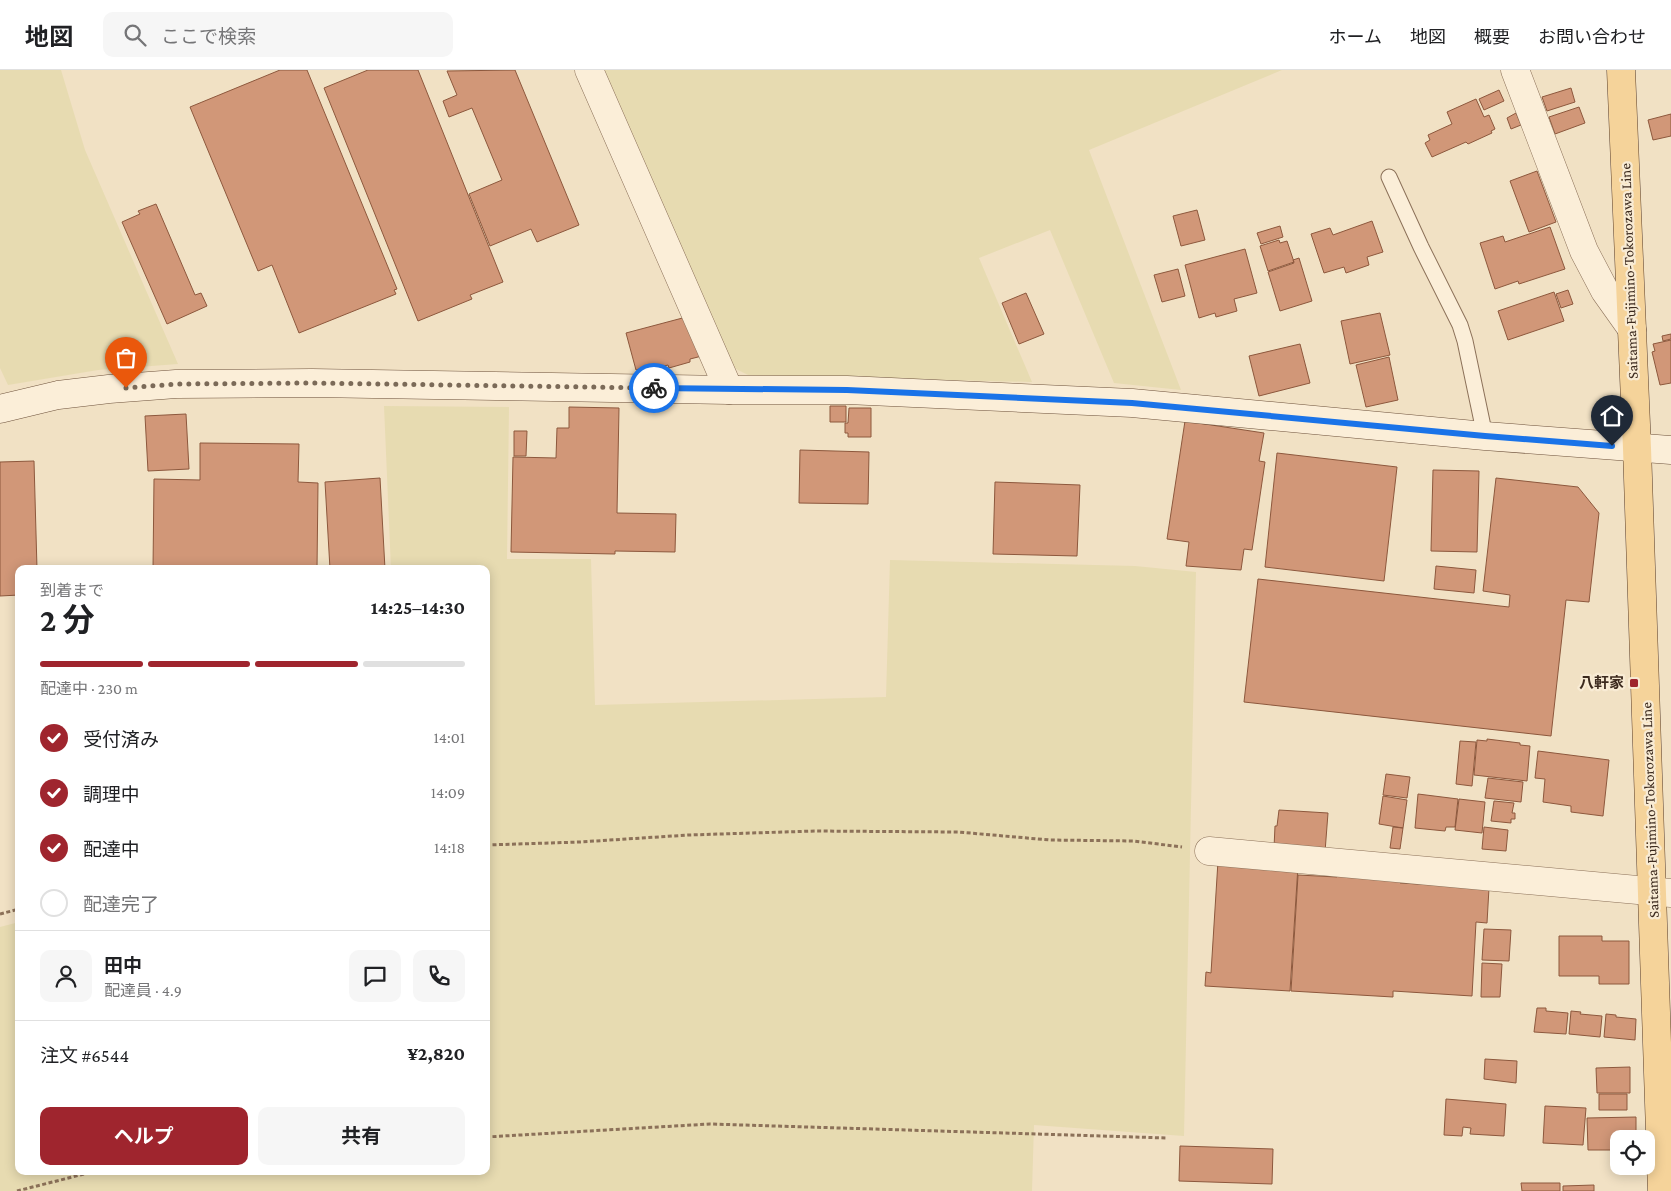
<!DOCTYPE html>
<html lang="ja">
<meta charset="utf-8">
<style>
:root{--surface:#fff;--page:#f6f6f6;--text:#202124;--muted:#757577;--line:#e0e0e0;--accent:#9f252e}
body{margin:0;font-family:"Crimson Pro","Noto Sans JP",serif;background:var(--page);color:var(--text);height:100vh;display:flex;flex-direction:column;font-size:19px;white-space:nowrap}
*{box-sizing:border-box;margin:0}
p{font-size:16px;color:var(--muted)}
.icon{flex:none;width:28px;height:28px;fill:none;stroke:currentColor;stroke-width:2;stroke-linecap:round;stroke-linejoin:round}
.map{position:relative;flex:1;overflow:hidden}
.drawer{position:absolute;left:15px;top:495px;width:475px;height:610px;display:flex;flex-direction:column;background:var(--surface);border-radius:10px;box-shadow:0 2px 12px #0003}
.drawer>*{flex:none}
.controls{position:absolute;left:1610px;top:1060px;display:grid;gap:10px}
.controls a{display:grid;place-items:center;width:45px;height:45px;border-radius:10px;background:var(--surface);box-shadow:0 2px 12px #0003;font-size:25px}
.pin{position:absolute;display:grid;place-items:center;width:42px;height:42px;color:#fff;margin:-51px -21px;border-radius:50% 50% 50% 0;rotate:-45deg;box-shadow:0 0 5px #0007}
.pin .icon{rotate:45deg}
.courier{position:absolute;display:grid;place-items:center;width:50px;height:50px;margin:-25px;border:4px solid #1a73e8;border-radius:50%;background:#fff;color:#222;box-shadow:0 1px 6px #0007}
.head em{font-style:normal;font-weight:700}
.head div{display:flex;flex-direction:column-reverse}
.head{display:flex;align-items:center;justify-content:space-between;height:85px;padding:0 25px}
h1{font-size:32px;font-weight:700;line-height:38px}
.bar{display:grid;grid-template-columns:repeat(4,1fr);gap:8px 5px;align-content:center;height:60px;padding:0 25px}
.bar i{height:6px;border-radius:4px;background:var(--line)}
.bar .current{background:var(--accent)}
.bar p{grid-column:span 4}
.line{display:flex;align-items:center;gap:12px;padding:0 25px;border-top:1px solid var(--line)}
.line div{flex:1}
.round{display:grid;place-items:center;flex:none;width:52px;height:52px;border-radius:10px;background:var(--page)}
ol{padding:0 25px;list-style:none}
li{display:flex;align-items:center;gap:15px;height:55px}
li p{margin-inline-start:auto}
li .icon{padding:5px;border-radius:50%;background:var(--accent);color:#fff;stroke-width:4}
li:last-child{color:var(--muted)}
li i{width:28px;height:28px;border:2px solid var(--line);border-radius:50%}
.action{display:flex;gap:10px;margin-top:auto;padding:10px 25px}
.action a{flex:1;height:58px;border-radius:10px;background:var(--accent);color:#fff;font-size:20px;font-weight:700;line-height:58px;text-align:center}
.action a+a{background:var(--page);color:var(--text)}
header{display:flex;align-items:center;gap:30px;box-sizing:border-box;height:70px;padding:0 25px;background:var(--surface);border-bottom:1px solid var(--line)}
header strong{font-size:24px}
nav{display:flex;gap:28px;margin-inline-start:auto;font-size:18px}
.search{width:350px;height:45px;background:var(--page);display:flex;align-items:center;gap:12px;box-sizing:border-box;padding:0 18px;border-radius:10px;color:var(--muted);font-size:19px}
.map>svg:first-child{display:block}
.farmland{fill:#e7dbb1}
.building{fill:#d19778;stroke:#8d583d}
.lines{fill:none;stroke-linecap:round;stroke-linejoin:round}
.lane-casing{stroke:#8c7159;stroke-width:17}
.street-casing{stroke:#8c7159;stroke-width:29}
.secondary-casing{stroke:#6e523c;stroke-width:29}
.primary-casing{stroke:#5a3f2d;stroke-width:29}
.path{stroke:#8c7159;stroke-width:3;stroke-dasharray:4 2.5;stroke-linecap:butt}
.lane{stroke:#fbeed8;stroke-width:15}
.street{stroke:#fbeed8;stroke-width:28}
.secondary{stroke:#fbeed8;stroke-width:28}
.primary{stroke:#f5d39a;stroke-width:28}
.done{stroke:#7b6a58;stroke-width:5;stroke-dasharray:0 9}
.route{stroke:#1a73e8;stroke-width:6}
.poi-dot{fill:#9f252e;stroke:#f8ebd4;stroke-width:2}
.labels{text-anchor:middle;stroke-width:4.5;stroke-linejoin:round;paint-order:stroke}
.street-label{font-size:15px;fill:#3c2a1e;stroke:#f8ebd4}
.poi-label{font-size:15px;font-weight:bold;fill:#3c2a1e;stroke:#f8ebd4;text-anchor:end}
</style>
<header>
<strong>地図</strong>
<div class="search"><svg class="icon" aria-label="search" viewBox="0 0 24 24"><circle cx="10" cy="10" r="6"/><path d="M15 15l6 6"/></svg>ここで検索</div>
<nav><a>ホーム</a><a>地図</a><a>概要</a><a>お問い合わせ</a></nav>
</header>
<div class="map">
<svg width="1671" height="1121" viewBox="0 0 1671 1121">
<rect width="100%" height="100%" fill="#f1e1c4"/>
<path class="farmland" d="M0 0H61L85 80 178 294 98 300 8 315 0 298Z
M602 0H1282L1089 80 1181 320 1114 313 1050 160 979 188 1032 312 748 305 734 298Z
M384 336 509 337 507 489H591L595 635 886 627 890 490 1135 496 1196 502 1184 1066 1034 1055 1032 1121H0V857L19 852V1101H486V499H391Z"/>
<path class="building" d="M280 0H307L397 219 394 220 396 224 299 263 272 195 258 201 190 37Z
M368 0H418L503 212 470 225 472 229 418 251 324 18Z
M515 0 579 155 537 172 531 159 490 176 469 124 502 110 472 38 449 47 443 31 457 25 447 1Z
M1571 18 1575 32 1547 41 1542 27Z
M1499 20 1504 31 1484 40 1479 29Z
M1476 29 1484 47 1489 45 1495 59 1491 61 1492 63 1468 74 1466 72 1432 87 1425 73 1430 70 1428 65 1452 54 1447 42Z
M1579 37 1585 53 1555 64 1549 47Z
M1516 43 1521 55 1511 59 1507 48Z
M1671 44V66L1653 70 1648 50Z
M1537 101 1556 152 1529 162 1510 111Z
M156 134 195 225 201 223 207 236 167 254 122 152 140 144 138 141Z
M1197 140 1205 170 1181 176 1173 146Z
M1372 151 1383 182 1367 187 1369 195 1346 203 1344 197 1324 203 1311 164 1330 158 1333 165Z
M1280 156 1283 167 1261 174 1257 163Z
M1550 157 1565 199 1519 214 1518 211 1495 219 1480 173 1503 166 1505 172Z
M1279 170 1280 173 1287 171 1294 192 1268 201 1260 176Z
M1245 179 1257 223 1234 229 1237 241 1216 247 1215 243 1199 248 1185 195Z
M1299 188 1312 231 1280 241 1268 202 1294 193 1293 190Z
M1178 199 1185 226 1162 232 1154 205Z
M1568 220 1573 234 1561 238 1556 224Z
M1554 222 1564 251 1508 270 1498 241Z
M1026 223 1044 264 1019 274 1002 233Z
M1380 243 1390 285 1350 294 1341 251Z
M690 246 702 286 690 289V292L669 298 668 295 653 299 652 295 636 300 626 263Z
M1671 264V269L1663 271 1662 266Z
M1671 270V313L1660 315 1652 282 1655 281 1653 274Z
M1300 274 1310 313 1259 326 1249 286Z
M1389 287 1398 330 1366 337 1356 295Z
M830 336H846V352H830Z
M569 337 619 338 617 443 676 444 675 482 615 481V484L511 482 513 387 556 388 557 358H569Z
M849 338H871V367H848V363H845V353H848Z
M186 344 189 399 148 401 145 346Z
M1185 351 1264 363 1259 391 1265 392 1252 480 1244 479 1241 500 1186 496 1189 472 1167 469Z
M514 361H527L526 386H514Z
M200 373 299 374 298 412 318 413 317 499H153L154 409 200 410Z
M800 380 869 382 868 434 799 433Z
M1277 383 1397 397 1384 511 1265 497Z
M34 391 37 499H19V525L0 526V392Z
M1433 400 1479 401 1477 482 1431 481Z
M380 408 385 499H330L325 412Z
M1496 408 1578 417 1599 443 1589 532 1566 530 1551 666 1244 632 1258 509 1509 537 1510 525 1483 521Z
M995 412 1080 415 1077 486 993 484Z
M1436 496 1476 500 1474 523 1434 519Z
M1487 669 1520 673V675L1530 676 1527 711 1474 705 1477 670 1487 671Z
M1460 671 1476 672 1472 716 1456 714Z
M1538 681 1609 690 1603 746 1571 742V736L1543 732 1545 709 1535 708Z
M1386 704 1410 707 1407 728 1383 725Z
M1488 708 1523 712 1521 732 1485 728Z
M1418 724 1458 729 1455 757H1446L1445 761 1415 758Z
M1383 726 1407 730 1403 758 1379 754Z
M1459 729 1485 732 1482 763 1455 760Z
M1494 731 1514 733 1512 743H1515V749H1511V753L1491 751Z
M1279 740 1328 743 1325 782 1274 778 1275 756H1277Z
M1393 757 1403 758 1400 779 1390 778Z
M1484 757 1508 760 1506 781 1482 779Z
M1218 791 1298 796 1290 921 1205 916 1206 902 1211 903Z
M1298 805 1337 807V805L1400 809V813L1489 818 1487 853 1476 852 1472 926 1393 921V927L1291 921Z
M1484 859 1511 860 1509 891 1482 890Z
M1559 866H1602V871H1629V914H1599V906H1559Z
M1482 893 1502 894 1500 927H1481Z
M1537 938H1546V941L1568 943 1566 964 1534 962Z
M1571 941 1581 942 1580 944 1602 946 1600 967 1569 964Z
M1606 944 1616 945V947L1636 949 1635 970 1604 967Z
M1485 989 1517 991 1516 1013 1484 1009Z
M1630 997V1023H1597L1596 998Z
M1599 1024H1627V1040H1599Z
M1446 1029 1506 1034 1504 1066 1470 1064 1471 1058 1463 1057 1462 1066 1444 1065Z
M1545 1036 1586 1038 1583 1075 1543 1073Z
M1636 1047V1069H1619V1080H1588L1587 1048Z
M1180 1076 1273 1079 1272 1114 1179 1111Z
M1521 1113H1560V1121H1522Z
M1594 1115V1121H1563V1116Z"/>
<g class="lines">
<g class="lane-casing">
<path id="lane" d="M1389 107 1421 177 1460 255 1465 271 1485 366"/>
</g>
<g class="street-casing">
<path id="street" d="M589 0 729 320
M1515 0 1584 181 1605 221 1632 259
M1209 781 1671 823"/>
</g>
<g class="secondary-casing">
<path id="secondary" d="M0 339 58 325 109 319 176 314 312 313 729 320H847L1132 333 1485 366 1671 380"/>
</g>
<g class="primary-casing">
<path id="primary" d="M1621 0 1637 378 1662 1121"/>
</g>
<path class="path" d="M486 775 580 772 689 765 815 761 958 762 1050 770 1134 771 1182 777
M0 844 19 839
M486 1067 710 1054 1167 1068
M17 1121 96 1101"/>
<use href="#lane" class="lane"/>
<use href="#street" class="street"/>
<use href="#secondary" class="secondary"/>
<use href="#primary" class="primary"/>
</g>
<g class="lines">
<path class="done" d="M126 318 176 314 312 313 654 318"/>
<path class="route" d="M654 318 847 320 1132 333 1485 366 1612 376"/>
</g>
<rect class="poi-dot" x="1629" y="608" width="10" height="10" rx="2.5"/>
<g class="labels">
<g class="street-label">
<text transform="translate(1629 201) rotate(-92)" y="5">Saitama-Fujimino-Tokorozawa Line</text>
<text transform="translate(1650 740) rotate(-92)" y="5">Saitama-Fujimino-Tokorozawa Line</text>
</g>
<g class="poi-label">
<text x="1624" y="618">八軒家</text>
</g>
</g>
</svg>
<div class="controls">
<a><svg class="icon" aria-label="locate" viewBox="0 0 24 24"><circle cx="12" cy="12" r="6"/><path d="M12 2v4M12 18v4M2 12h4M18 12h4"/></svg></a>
</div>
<div class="pin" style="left:126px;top:318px;background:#ea580c"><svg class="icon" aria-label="bag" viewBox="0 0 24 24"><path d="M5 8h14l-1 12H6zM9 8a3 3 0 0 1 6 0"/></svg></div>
<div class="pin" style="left:1612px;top:376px;background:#1f2937"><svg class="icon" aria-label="home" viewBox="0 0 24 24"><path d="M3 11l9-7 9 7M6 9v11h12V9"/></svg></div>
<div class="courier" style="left:654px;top:318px"><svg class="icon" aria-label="bike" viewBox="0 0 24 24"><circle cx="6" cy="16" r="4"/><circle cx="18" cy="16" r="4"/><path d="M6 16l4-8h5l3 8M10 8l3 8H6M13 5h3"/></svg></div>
<section class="drawer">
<div class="head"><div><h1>2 分</h1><p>到着まで</p></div><em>14:25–14:30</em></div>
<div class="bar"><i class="current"></i><i class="current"></i><i class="current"></i><i></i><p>配達中 · 230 m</p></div>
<ol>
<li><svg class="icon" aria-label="check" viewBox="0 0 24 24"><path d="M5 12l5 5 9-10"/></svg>受付済み<p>14:01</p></li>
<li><svg class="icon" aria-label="check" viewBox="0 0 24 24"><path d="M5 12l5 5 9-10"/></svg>調理中<p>14:09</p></li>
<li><svg class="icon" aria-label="check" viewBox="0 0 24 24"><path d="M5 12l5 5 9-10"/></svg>配達中<p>14:18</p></li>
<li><i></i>配達完了</li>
</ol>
<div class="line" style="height:90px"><a class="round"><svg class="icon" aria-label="person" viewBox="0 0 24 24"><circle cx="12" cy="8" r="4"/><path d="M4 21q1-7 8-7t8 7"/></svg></a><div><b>田中</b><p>配達員 · 4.9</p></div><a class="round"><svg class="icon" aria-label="chat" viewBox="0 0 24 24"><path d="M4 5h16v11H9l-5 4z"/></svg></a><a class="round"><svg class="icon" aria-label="phone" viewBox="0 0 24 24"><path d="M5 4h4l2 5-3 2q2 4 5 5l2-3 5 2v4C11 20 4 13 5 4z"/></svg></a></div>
<div class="line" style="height:65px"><div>注文 #6544</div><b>¥2,820</b></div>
<div class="action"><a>ヘルプ</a><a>共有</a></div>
</section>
</div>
